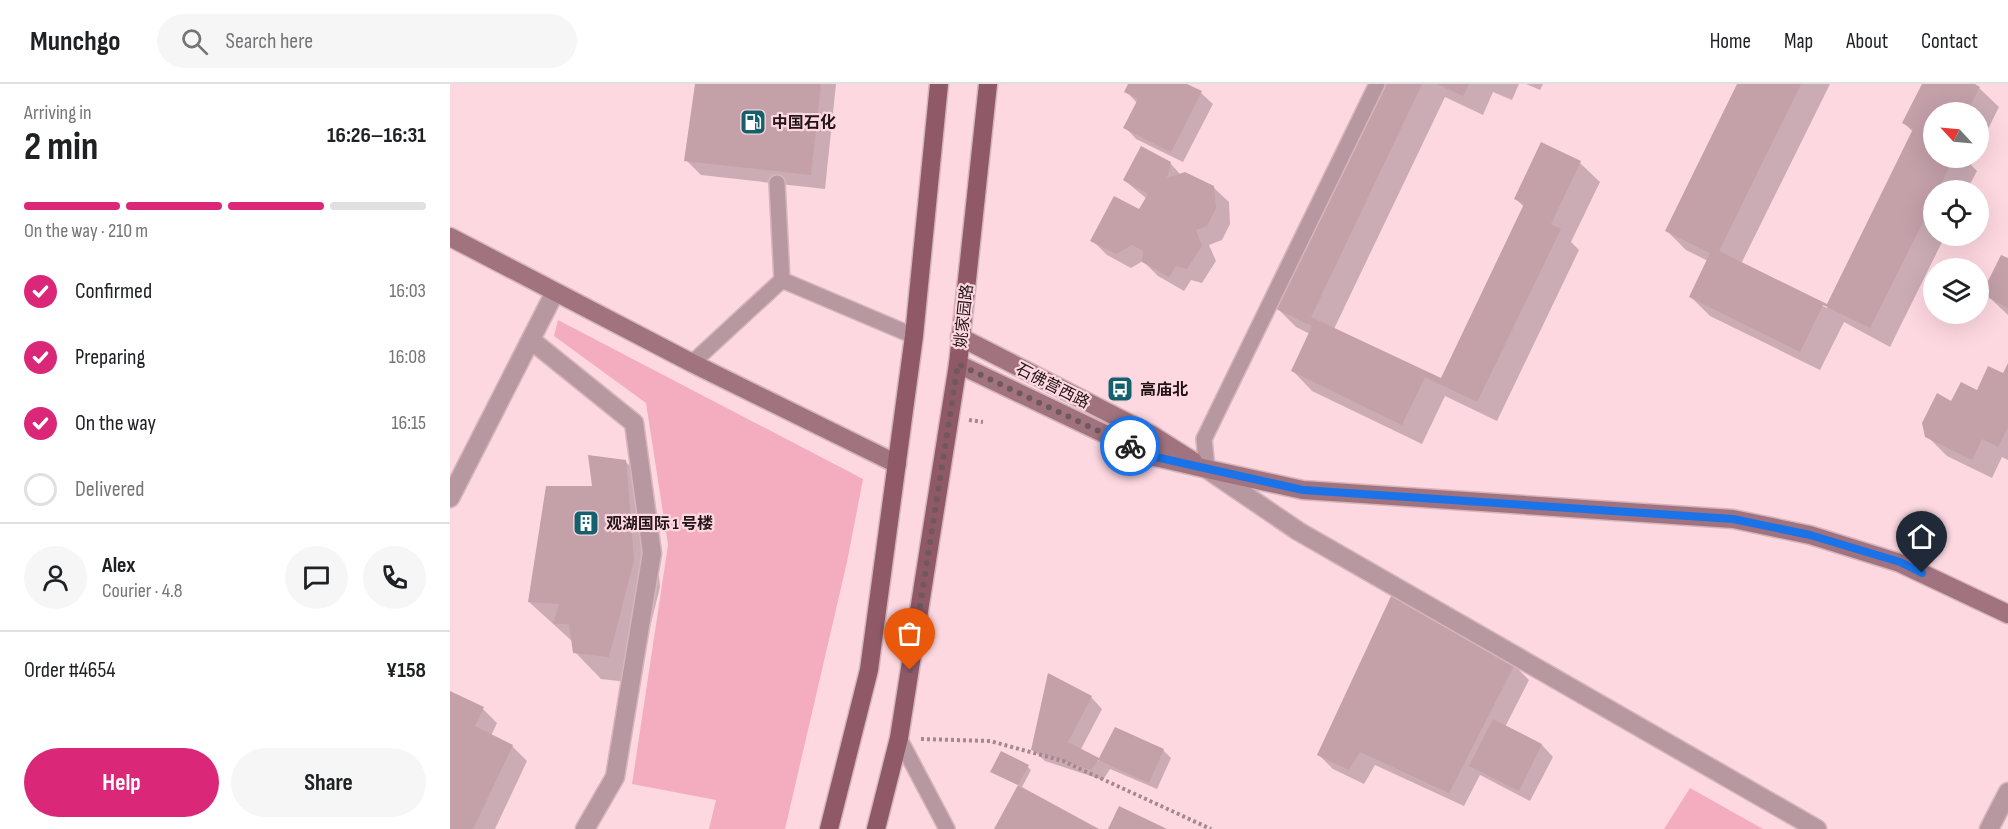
<!DOCTYPE html>
<meta charset="utf-8">
<style>
:root{--surface:#fff;--page:#f6f6f6;--text:#202124;--muted:#757577;--line:#e0e0e0;--accent:#db2777}
body{margin:0;font-family:"Sofia Sans Condensed","Noto Sans SC",sans-serif;background:var(--page);color:var(--text);height:100vh;display:flex;flex-direction:column;font-size:22px;white-space:nowrap}
*{box-sizing:border-box;margin:0}
p{font-size:20px;color:var(--muted)}
.icon{flex:none;width:33px;height:33px;fill:none;stroke:currentColor;stroke-width:2;stroke-linecap:round;stroke-linejoin:round}
.map{position:relative;flex:1;overflow:hidden}
.drawer{display:flex;flex-direction:column;background:var(--surface);width:450px}
.drawer>*{flex:none}
.needle{width:39px;rotate:296deg}
.buttons{position:absolute;left:1473px;top:18px;display:grid;gap:12px}
.buttons a{display:grid;place-items:center;width:66px;height:66px;border-radius:50%;background:var(--surface);box-shadow:0 6px 24px #0002;font-size:30px}
.pin{position:absolute;display:grid;place-items:center;width:51px;height:51px;color:#fff;margin:-62px -26px;border-radius:50% 50% 50% 0;rotate:-45deg;box-shadow:0 0 6px #0007}
.pin .icon{rotate:45deg}
.courier{position:absolute;display:grid;place-items:center;width:60px;height:60px;margin:-30px;border:4px solid #1a73e8;border-radius:50%;background:#fff;color:#222;box-shadow:0 2px 8px #0007}
.headline em{font-style:normal;font-weight:700}
.headline div{display:flex;flex-direction:column-reverse}
.headline{display:flex;align-items:center;justify-content:space-between;height:102px;padding:0 24px}
h1{font-size:39px;font-weight:700;line-height:45px}
.bar{display:grid;grid-template-columns:repeat(4,1fr);gap:9px 6px;align-content:center;height:72px;padding:0 24px}
.bar i{height:8px;border-radius:4px;background:var(--line)}
.bar .selected{background:var(--accent)}
.bar p{grid-column:span 4}
.line{display:flex;align-items:center;gap:15px;padding:0 24px;border-top:2px solid var(--line)}
.line div{flex:1}
.round{display:grid;place-items:center;flex:none;width:63px;height:63px;border-radius:32px;background:var(--page)}
ol{padding:0 24px;list-style:none}
li{display:flex;align-items:center;gap:18px;height:66px}
li p{margin-inline-start:auto}
li .icon{padding:6px;border-radius:50%;background:var(--accent);color:#fff;stroke-width:4}
li:last-child{color:var(--muted)}
li i{width:33px;height:33px;border:3px solid var(--line);border-radius:50%}
.cta{display:flex;gap:12px;margin-top:auto;padding:12px 24px}
.cta a{flex:1;height:69px;border-radius:36px;background:var(--accent);color:#fff;font-size:24px;font-weight:700;line-height:69px;text-align:center}
.cta a+a{background:var(--page);color:var(--text)}
header{display:flex;align-items:center;gap:36px;box-sizing:border-box;height:84px;padding:0 30px;background:var(--surface);border-bottom:2px solid var(--line)}
header strong{font-size:28px}
nav{display:flex;gap:33px;margin-inline-start:auto;font-size:21px}
.search{width:420px;height:54px;background:var(--page);display:flex;align-items:center;gap:15px;box-sizing:border-box;padding:0 21px;border-radius:33px;color:var(--muted);font-size:22px}
main{display:flex;flex:1;min-height:0}
.map>svg:first-child{display:block}
.green{fill:#f4adbf}
.shadow{fill:#0003}
.building{fill:#c4a0a9}
.lines{fill:none;stroke-linecap:round;stroke-linejoin:round}
.lane-casing{stroke:#d6b5bd;stroke-width:18}
.street-casing{stroke:#d6b5bd;stroke-width:21}
.secondary-casing{stroke:#d6b5bd;stroke-width:21}
.primary-casing{stroke:#d6b5bd;stroke-width:21}
.path{stroke:#a4888f;stroke-width:4;stroke-dasharray:3 3;stroke-linecap:butt}
.lane{stroke:#b898a0;stroke-width:15}
.street{stroke:#b898a0;stroke-width:18}
.secondary{stroke:#a1737f;stroke-width:18}
.primary{stroke:#8f5968;stroke-width:18}
.done{stroke:#6f595f;stroke-width:6;stroke-dasharray:0 10.8}
.route{stroke:#1a73e8;stroke-width:8}
.labels{text-anchor:middle;stroke-width:4.5;stroke-linejoin:round;paint-order:stroke}
.poi-label{font-size:16px;font-weight:bold;fill:#221519;stroke:#fed8e1;text-anchor:start}
.street-label{font-size:16px;fill:#221519;stroke:#fed8e1}
</style>
<header>
<strong>Munchgo</strong>
<div class="search"><svg class="icon" aria-label="search" viewBox="0 0 24 24"><circle cx="10" cy="10" r="6"/><path d="M15 15l6 6"/></svg>Search here</div>
<nav><a>Home</a><a>Map</a><a>About</a><a>Contact</a></nav>
</header>
<main>
<section class="drawer">
<div class="headline"><div><h1>2 min</h1><p>Arriving in</p></div><em>16:26–16:31</em></div>
<div class="bar"><i class="selected"></i><i class="selected"></i><i class="selected"></i><i></i><p>On the way · 210 m</p></div>
<ol>
<li><svg class="icon" aria-label="check" viewBox="0 0 24 24"><path d="M5 12l5 5 9-10"/></svg>Confirmed<p>16:03</p></li>
<li><svg class="icon" aria-label="check" viewBox="0 0 24 24"><path d="M5 12l5 5 9-10"/></svg>Preparing<p>16:08</p></li>
<li><svg class="icon" aria-label="check" viewBox="0 0 24 24"><path d="M5 12l5 5 9-10"/></svg>On the way<p>16:15</p></li>
<li><i></i>Delivered</li>
</ol>
<div class="line" style="height:108px"><a class="round"><svg class="icon" aria-label="person" viewBox="0 0 24 24"><circle cx="12" cy="8" r="4"/><path d="M4 21q1-7 8-7t8 7"/></svg></a><div><b>Alex</b><p>Courier · 4.8</p></div><a class="round"><svg class="icon" aria-label="chat" viewBox="0 0 24 24"><path d="M4 5h16v11H9l-5 4z"/></svg></a><a class="round"><svg class="icon" aria-label="phone" viewBox="0 0 24 24"><path d="M5 4h4l2 5-3 2q2 4 5 5l2-3 5 2v4C11 20 4 13 5 4z"/></svg></a></div>
<div class="line" style="height:78px"><div>Order #4654</div><b>¥158</b></div>
<div class="cta"><a>Help</a><a>Share</a></div>
</section>
<div class="map">
<svg width="1558" height="745" viewBox="0 0 1558 745">
<rect width="100%" height="100%" fill="#fed8e1"/>
<path class="green" d="M108 236 413 395 397 478 335 745H259L266 716 182 700 218 461 196 319 104 252Z
M1240 704 1313 745H1214Z"/>
<path class="shadow" d="M246 0H386L375 105 251 91 236 76Z
M680 0H734L751 9 763 20 733 78 686 55 675 43 687 19 676 7Z
M934 0H1069L1062 16 1043 8 1033 31 995 13 884 245 991 296 1074 123 1066 115 1092 60 1130 79 1150 98 1121 158 1129 166 1047 337 995 312 972 360 862 307 843 287 860 250 846 243 826 223Z
M1076 0H1093L1090 6Z
M1289 0H1380L1291 180 1377 224 1463 48 1454 39 1474 0H1522L1529 4 1549 23 1528 65V28H1484V74H1524L1521 81 1527 87 1517 106H1484V152H1495L1440 263 1394 238 1370 286 1260 232 1240 212 1258 177 1236 166 1217 147Z
M720 79 731 91 763 103 779 118 780 140 772 156 759 161 766 177 752 199 741 196 734 207 708 192 693 177 681 184 657 171 642 156 690 127 697 115 674 96Z
M1558 176V231L1540 214Z
M1558 282V376L1552 373 1542 394 1497 372 1477 352 1502 319 1527 308 1554 291Z
M175 377 202 404 210 503 186 599 151 595 125 568 123 558 79 518 144 403Z
M1064 581 1079 596 1055 643 1092 661 1103 673 1080 717 1030 691 1014 722 925 681 914 700 883 685 869 671Z
M0 609 33 625 47 639 41 652 62 662 77 677 45 745H0Z
M641 613 652 625 630 667 649 677 666 645 713 666 721 674 707 705 660 685 653 696 595 677 583 666Z
M578 683 581 686 572 703 542 688Z"/>
<path class="building" d="M245 0H371L361 91 234 77Z
M678 0H737L752 7 721 68 673 44 688 15 674 8Z
M933 0H972L861 233 991 294 1074 120 1064 115 1091 58 1131 77 1101 140 1111 145 1027 318 975 293 952 341 841 287 862 242 824 224Z
M987 0H1019L1013 12Z
M1287 0H1351L1269 167 1377 220 1463 45 1452 39 1472 0H1525L1530 3 1517 28H1484V74H1504L1488 106H1484V116L1420 244 1373 221 1350 268 1239 213 1260 169 1215 147Z
M691 62 721 78 717 94 735 88 764 102 766 124 757 142 746 146 752 162 737 185 726 182 719 193 692 178 693 167 682 161 666 170 640 157 664 112 689 125 698 110 673 96Z
M1551 171 1558 174V224L1539 214 1536 201Z
M1558 279V343L1548 363 1532 355 1522 376 1475 353 1472 339 1487 309 1501 317 1511 298 1527 306 1538 282 1553 289Z
M138 371 176 376 184 476 159 573 123 569 119 540H103L109 520 78 518 96 402H142Z
M943 508 1065 580 999 709 910 668 899 686 867 671Z
M598 589 642 612 618 658 649 674 665 643 714 665 699 699 648 676 641 686 581 666Z
M0 607 34 623 25 642 63 661 23 745H0Z
M1043 635 1092 660 1069 707 1019 682Z
M551 667 579 681 568 701 540 688Z
M568 701 649 745H544Z
M669 722 717 745H658Z"/>
<g class="lines">
<g class="lane-casing">
<path id="lane" d="M327 99 332 196 464 252
M242 279 332 196
M757 385 754 355 927 0
M449 654 497 745"/>
</g>
<g class="street-casing">
<path id="street" d="M81 256 184 339 202 469 165 693 135 745
M757 385 848 447 1367 745
M0 414 105 208
M1539 745 1558 708"/>
</g>
<g class="secondary-casing">
<path id="secondary" d="M0 153 242 279 447 380
M510 253 702 351 743 377
M508 280 701 372 757 385 853 406 1283 435 1360 451 1450 479 1558 530"/>
</g>
<g class="primary-casing">
<path id="primary" d="M379 745 419 586 464 252 489 0
M426 745 449 654 508 280 538 0"/>
</g>
<path class="path" d="M519 336 533 338
M471 655 540 657 613 677 761 745"/>
<use href="#lane" class="lane"/>
<use href="#street" class="street"/>
<use href="#secondary" class="secondary"/>
<use href="#primary" class="primary"/>
</g>
<g class="lines">
<path class="done" d="M460 586 508 280 680 362"/>
<path class="route" d="M680 362 701 372 853 406 1283 435 1360 451 1450 478 1472 489"/>
</g>
<defs>
<g id="fuel-square" transform="scale(1.35)"><rect x="-9" y="-9" width="18" height="18" rx="4" fill="#15606d" stroke="#fed8e1"/><path d="M-5.5-6h7V0h2V4h1.3V-2.5L3-4.5l.8-.8L6-3V5H2.5V1h-1V6h-7ZM-4.2-4.7v3.2H.2V-4.7Z" fill="#fff"/></g>
<g id="bus-square" transform="scale(1.35)"><rect x="-9" y="-9" width="18" height="18" rx="4" fill="#15606d" stroke="#fed8e1"/><path d="M-5-6H5V4H4V6H2V4H-2V6H-4V4H-5ZM-3.5-4V0h7V-4ZM-3.5 1.2v1.5H-2V1.2ZM2 1.2v1.5H3.5V1.2Z" fill="#fff"/></g>
<g id="building-square" transform="scale(1.35)"><rect x="-9" y="-9" width="18" height="18" rx="4" fill="#15606d" stroke="#fed8e1"/><path d="M-4-6H4V6H1V3H-1V6H-4ZM-2.5-4.3h1.7v1.8h-1.7ZM.8-4.3h1.7v1.8H.8ZM-2.5-1h1.7V.8h-1.7ZM.8-1h1.7V.8H.8Z" fill="#fff"/></g>
</defs>
<g fill-rule="evenodd">
<use href="#fuel-square" x="303" y="38"/>
<use href="#bus-square" x="670" y="305"/>
<use href="#building-square" x="136" y="439"/>
</g>
<g class="labels">
<g class="poi-label">
<text x="322" y="44">中国石化</text>
<text x="690" y="311">高庙北</text>
<text x="156" y="445">观湖国际 1 号楼</text>
</g>
<g class="street-label">
<text transform="translate(513 232) rotate(-84)" y="6">姚家园路</text>
<text transform="translate(603 301) rotate(27)" y="6">石佛营西路</text>
</g>
</g>
</svg>
<div class="buttons">
<a><svg class="needle" viewBox="-14 -14 28 28"><path d="M0-13l5 13h-10z" fill="#e53935"/><path d="M0 13l5-13h-10z" fill="#757577"/></svg></a>
<a><svg class="icon" aria-label="locate" viewBox="0 0 24 24"><circle cx="12" cy="12" r="6"/><path d="M12 2v4M12 18v4M2 12h4M18 12h4"/></svg></a>
<a><svg class="icon" aria-label="layers" viewBox="0 0 24 24"><path d="M12 4l9 5-9 5-9-5zM3 14l9 5 9-5"/></svg></a>
</div>
<div class="pin" style="left:460px;top:586px;background:#ea580c"><svg class="icon" aria-label="bag" viewBox="0 0 24 24"><path d="M5 8h14l-1 12H6zM9 8a3 3 0 0 1 6 0"/></svg></div>
<div class="pin" style="left:1472px;top:489px;background:#1f2937"><svg class="icon" aria-label="home" viewBox="0 0 24 24"><path d="M3 11l9-7 9 7M6 9v11h12V9"/></svg></div>
<div class="courier" style="left:680px;top:362px"><svg class="icon" aria-label="bike" viewBox="0 0 24 24"><circle cx="6" cy="16" r="4"/><circle cx="18" cy="16" r="4"/><path d="M6 16l4-8h5l3 8M10 8l3 8H6M13 5h3"/></svg></div>
</div>
</main>
